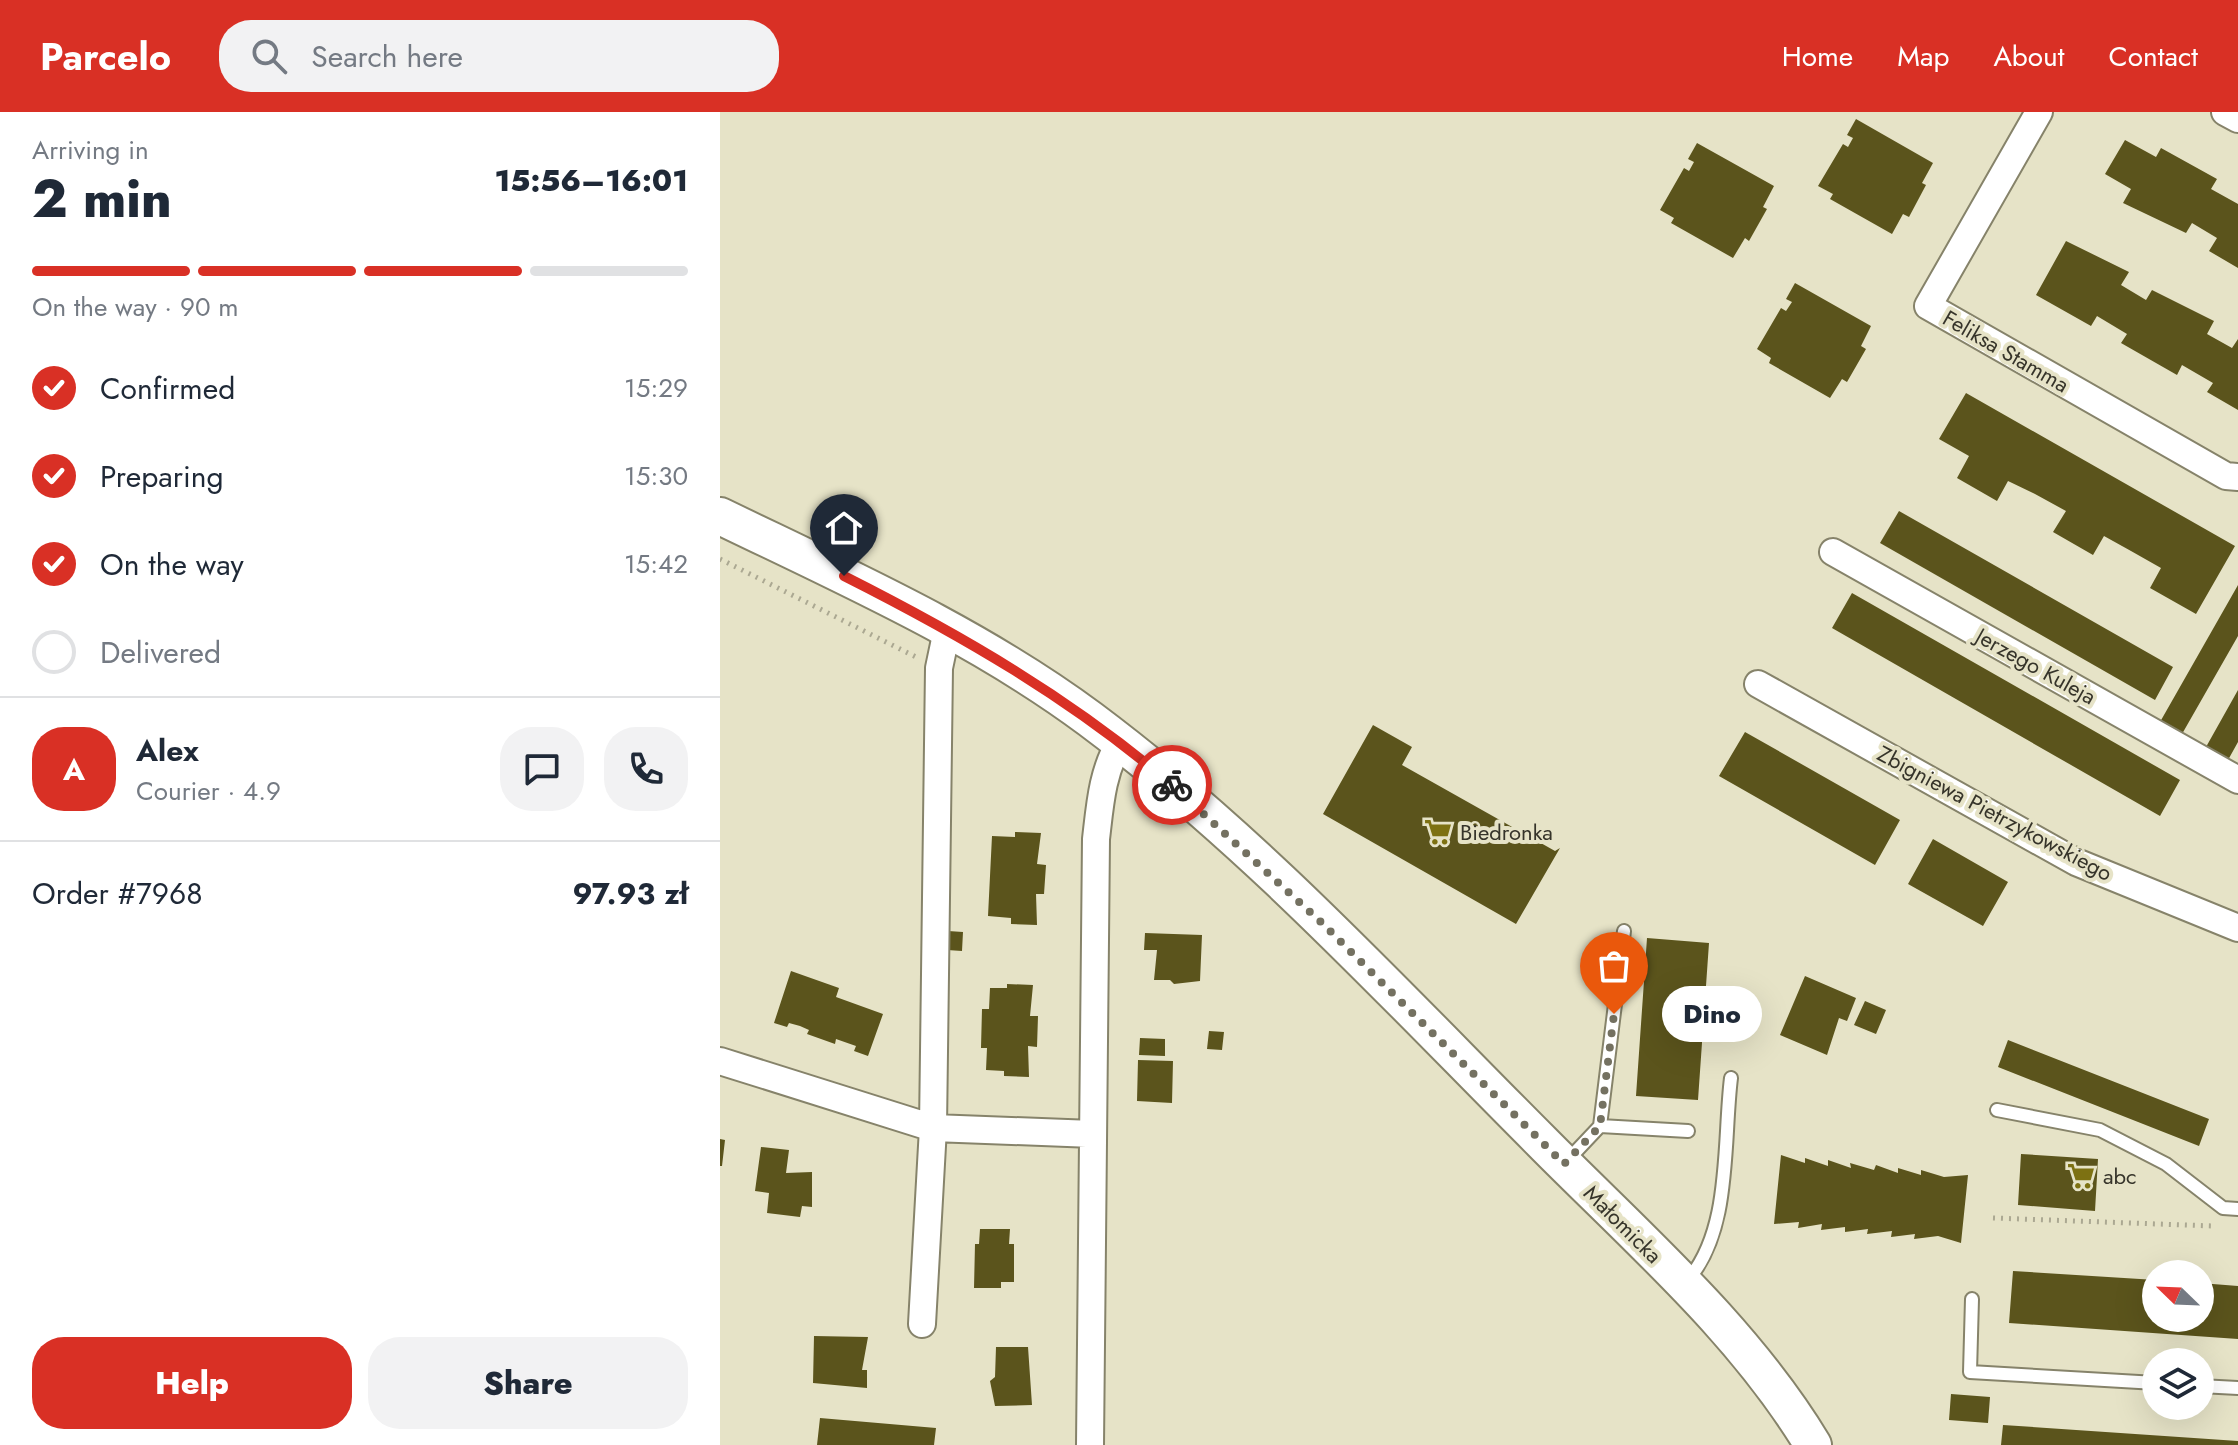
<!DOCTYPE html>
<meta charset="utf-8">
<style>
:root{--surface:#fff;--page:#f2f2f3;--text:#1f2937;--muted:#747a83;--line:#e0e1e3;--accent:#d93025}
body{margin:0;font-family:Jost,sans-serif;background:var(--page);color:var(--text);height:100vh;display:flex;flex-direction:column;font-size:30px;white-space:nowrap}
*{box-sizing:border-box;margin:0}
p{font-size:26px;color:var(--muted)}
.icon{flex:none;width:44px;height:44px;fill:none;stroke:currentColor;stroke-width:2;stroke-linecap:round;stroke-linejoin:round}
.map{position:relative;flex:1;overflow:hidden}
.side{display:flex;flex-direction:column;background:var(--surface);width:720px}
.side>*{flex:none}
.needle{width:52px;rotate:293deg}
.buttons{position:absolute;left:1422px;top:1148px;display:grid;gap:16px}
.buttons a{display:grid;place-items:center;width:72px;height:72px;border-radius:50%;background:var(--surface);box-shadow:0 8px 32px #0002;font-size:40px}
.pin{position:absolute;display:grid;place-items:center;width:68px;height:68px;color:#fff;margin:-82px -34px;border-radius:50% 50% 50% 0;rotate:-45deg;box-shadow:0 0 8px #0007}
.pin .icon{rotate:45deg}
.courier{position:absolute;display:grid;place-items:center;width:80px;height:80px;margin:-40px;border:6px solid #d93025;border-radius:50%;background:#fff;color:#222;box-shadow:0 2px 10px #0007}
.bubble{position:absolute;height:56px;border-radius:28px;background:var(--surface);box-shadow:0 8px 32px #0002;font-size:26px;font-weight:800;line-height:56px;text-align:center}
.headline em{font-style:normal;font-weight:800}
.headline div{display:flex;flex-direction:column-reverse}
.headline{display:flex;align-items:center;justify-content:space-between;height:136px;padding:0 32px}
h1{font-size:52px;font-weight:800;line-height:60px}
.bar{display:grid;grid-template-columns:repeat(4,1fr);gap:12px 8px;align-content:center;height:96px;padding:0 32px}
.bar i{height:10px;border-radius:6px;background:var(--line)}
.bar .active{background:var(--accent)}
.bar p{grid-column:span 4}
.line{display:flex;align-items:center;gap:20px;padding:0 32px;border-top:2px solid var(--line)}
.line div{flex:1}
.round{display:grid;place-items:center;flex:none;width:84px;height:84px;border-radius:32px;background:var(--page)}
ol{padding:0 32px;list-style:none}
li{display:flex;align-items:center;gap:24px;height:88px}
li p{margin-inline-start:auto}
li .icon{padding:8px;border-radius:50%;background:var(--accent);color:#fff;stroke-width:4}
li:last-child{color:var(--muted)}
li i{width:44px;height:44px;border:4px solid var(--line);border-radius:50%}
.cta{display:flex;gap:16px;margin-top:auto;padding:16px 32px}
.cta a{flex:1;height:92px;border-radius:32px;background:var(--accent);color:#fff;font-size:32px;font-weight:800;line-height:92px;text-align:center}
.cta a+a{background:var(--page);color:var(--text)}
header{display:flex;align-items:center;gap:48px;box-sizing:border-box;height:112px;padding:0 40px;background:var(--accent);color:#fff}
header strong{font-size:38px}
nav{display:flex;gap:44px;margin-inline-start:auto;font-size:28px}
.search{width:560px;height:72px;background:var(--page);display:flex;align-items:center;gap:20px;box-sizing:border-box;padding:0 28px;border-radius:32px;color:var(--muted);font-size:30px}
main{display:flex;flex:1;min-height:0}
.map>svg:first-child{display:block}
.building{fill:#5b541c}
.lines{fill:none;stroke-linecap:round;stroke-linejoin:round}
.lane-casing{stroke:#86836a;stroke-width:16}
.street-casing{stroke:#86836a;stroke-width:30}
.secondary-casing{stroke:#86836a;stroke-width:40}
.path{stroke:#aba892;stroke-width:5;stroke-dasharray:2 6;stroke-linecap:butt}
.lane{stroke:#fff;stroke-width:12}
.street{stroke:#fff;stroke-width:26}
.secondary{stroke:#fff;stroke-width:36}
.done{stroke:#747161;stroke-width:8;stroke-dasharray:0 14.4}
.route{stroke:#d93025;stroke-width:10}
.labels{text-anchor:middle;stroke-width:8;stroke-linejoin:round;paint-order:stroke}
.street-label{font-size:22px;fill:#36342a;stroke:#e6e3c7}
.poi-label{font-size:22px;fill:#36342a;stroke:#e6e3c7;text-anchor:start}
</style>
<header>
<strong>Parcelo</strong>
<div class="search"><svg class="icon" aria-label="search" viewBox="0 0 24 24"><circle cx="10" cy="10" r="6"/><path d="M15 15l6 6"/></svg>Search here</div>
<nav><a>Home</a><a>Map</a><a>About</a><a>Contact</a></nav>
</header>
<main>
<section class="side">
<div class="headline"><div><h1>2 min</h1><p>Arriving in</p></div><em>15:56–16:01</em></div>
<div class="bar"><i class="active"></i><i class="active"></i><i class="active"></i><i></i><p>On the way · 90 m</p></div>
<ol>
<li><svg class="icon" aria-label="check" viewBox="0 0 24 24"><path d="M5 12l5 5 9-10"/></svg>Confirmed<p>15:29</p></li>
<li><svg class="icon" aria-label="check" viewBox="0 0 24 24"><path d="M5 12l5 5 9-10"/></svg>Preparing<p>15:30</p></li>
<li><svg class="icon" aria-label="check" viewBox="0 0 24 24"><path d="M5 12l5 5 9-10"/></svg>On the way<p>15:42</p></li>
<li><i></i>Delivered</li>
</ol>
<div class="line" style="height:144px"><b class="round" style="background:var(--accent);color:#fff">A</b><div><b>Alex</b><p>Courier · 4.9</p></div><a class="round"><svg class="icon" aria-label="chat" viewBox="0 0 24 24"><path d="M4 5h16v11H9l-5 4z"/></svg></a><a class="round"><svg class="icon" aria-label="phone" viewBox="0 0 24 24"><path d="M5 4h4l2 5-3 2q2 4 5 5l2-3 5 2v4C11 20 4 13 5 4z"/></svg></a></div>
<div class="line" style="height:104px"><div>Order #7968</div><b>97.93 zł</b></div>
<div class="cta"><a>Help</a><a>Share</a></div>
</section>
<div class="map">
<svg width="1518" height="1333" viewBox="0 0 1518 1333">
<rect width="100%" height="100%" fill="#e6e3c7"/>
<path class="building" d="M1136 7 1213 51 1202 71 1206 73 1189 105 1183 102 1172 122 1110 87 1113 82 1098 74 1123 32 1128 35 1133 26 1127 23Z
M1405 28 1436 45 1441 36 1497 67 1491 77 1518 92V156L1489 139 1497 126 1472 111 1466 121 1403 91 1411 77 1385 62Z
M977 31 1054 74 1043 95 1047 97 1029 129 1025 126 1013 146 951 111 954 106 940 98 964 56 969 59 974 50 968 47Z
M1346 129 1409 160 1401 173 1426 188 1432 178 1494 209 1487 222 1512 236 1518 227V298L1487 280 1493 271 1462 253 1457 263 1401 231 1407 222 1377 204 1371 214 1316 183Z
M1075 171 1151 214 1141 234 1146 237 1127 270 1122 267 1110 286 1049 251 1051 246 1037 237 1061 196 1066 199 1072 190 1066 187Z
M1246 281 1515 434 1476 502 1430 476 1441 456 1411 439 1384 424 1373 443 1333 420 1346 399 1315 382 1288 369 1277 389 1237 366 1249 344 1219 327Z
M1179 399 1453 555 1435 588 1160 431Z
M1518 473V524L1462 622 1440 610Z
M1132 481 1460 668 1440 704 1112 516Z
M1518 578V630L1508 648 1486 635Z
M653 613 692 635 682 653 835 739 840 736 796 812 603 702Z
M1025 620 1180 708 1155 753 999 664Z
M295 720 321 721 317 752 326 753 324 782H316L317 813 291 812V806L268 804 272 724 295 725Z
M1213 727 1288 770 1263 814 1188 772Z
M228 819 243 820 242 839 227 838Z
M425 821 482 823 480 869 454 872 450 868H434L437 838H424Z
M927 826 989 831 978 988 916 984Z
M71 859 119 876 116 885 163 902 148 944 134 939 136 934 116 927 115 932 87 922 89 918 80 914 69 911 67 915 54 911Z
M1085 864 1136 886 1127 909 1119 906 1107 943 1060 923Z
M287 872 313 873 310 904H318L317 935 308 934 309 965 284 964V959L266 958 267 936H261L262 897H269L270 876H287Z
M1145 889 1166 898 1156 922 1134 913Z
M489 919 504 920 502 938 487 937Z
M420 926 445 927V944L419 943Z
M1288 928 1489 1007 1479 1034 1278 955Z
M418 948 453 949 452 991 417 989Z
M0 1027 5 1028 2 1054H0Z
M41 1035 69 1038 66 1061 92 1060V1095L82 1094 80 1105 47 1101 49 1081 35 1079Z
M1301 1042 1378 1047 1375 1099 1298 1093Z
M1061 1043 1085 1051V1046L1108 1054V1048L1131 1056 1130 1051 1154 1058 1156 1053 1178 1061V1056L1201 1063V1058L1224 1065 1248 1063 1241 1131 1218 1124 1194 1127 1195 1122 1171 1125 1172 1119 1147 1122 1148 1117 1125 1120V1115L1101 1118 1102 1112 1078 1116 1079 1110 1054 1112Z
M260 1117H290L289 1132H294V1170H281V1176H254L255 1132H259Z
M1293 1159 1436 1168V1206H1480V1171L1518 1174V1227L1289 1211Z
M94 1224 148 1225 142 1258H147V1276L93 1271Z
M276 1235H308L312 1293 275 1294 270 1269 275 1265Z
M1231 1282 1270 1285 1268 1311 1229 1308Z
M100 1306 216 1316 214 1333H97Z
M1283 1313 1518 1329V1333H1281Z"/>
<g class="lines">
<g class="lane-casing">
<path id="lane" d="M1277 998 1380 1018 1446 1052 1503 1096 1518 1097
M880 1014 968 1019
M846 1050 880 1014 904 819
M966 1170C1012 1120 1003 1030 1011 966
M1252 1187 1250 1260 1436 1271
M1480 1274 1518 1276"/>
</g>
<g class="street-casing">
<path id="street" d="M1319 0 1208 194 1506 364 1518 365
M1505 0 1518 7
M1113 440 1518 668
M1038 572 1356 750 1518 816
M0 949 213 1016 373 1022
M202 1212 213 1016 219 556 227 518
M370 1333 376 727C380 693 382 660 400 630"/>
</g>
<g class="secondary-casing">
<path id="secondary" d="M0 404C126 465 257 523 370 607 535 730 677 885 822 1030 916 1125 1023 1217 1093 1333"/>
</g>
<path class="path" d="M0 447 196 545
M1273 1106 1493 1114"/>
<use href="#lane" class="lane"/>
<use href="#street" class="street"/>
<use href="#secondary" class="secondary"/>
</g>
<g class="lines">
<path class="done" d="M452 673 602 811 844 1052 880 1014 894 902"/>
<path class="route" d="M124 464C241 523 352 587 452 673"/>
</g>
<defs>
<g id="supermarket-bare" transform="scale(2.16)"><path d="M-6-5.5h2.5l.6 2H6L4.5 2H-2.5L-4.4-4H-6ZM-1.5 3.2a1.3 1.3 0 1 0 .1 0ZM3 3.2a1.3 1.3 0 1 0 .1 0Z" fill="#7d7112" stroke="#e6e3c7" stroke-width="2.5" paint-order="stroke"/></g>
</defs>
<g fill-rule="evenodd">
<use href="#supermarket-bare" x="718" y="720"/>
<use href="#supermarket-bare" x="1361" y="1064"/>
</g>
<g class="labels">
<g class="street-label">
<text transform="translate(1286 239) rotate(30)" y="8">Feliksa Stamma</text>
<text transform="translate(1316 554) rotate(29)" y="8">Jerzego Kuleja</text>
<text transform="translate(1275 701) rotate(28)" y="8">Zbigniewa Pietrzykowskiego</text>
<text transform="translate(903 1112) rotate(45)" y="8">Małomicka</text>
</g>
<g class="poi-label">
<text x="740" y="728">Biedronka</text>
<text x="1383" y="1072">abc</text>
</g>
</g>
</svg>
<div class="buttons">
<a><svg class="needle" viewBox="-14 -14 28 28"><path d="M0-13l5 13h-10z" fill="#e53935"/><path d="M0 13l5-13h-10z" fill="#747a83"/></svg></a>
<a><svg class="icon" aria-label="layers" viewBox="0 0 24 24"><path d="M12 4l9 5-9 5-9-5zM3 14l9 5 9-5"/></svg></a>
</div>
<div class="pin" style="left:894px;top:902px;background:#ea580c"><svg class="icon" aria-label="bag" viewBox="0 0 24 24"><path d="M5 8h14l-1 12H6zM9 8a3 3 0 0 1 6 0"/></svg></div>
<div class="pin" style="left:124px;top:464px;background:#1f2937"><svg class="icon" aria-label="home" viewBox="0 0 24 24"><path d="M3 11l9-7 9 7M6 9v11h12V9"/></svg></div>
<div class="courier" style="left:452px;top:673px"><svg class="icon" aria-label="bike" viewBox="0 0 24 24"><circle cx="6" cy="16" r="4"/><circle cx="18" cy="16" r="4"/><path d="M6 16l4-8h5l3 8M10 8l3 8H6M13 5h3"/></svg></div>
<div class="bubble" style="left:942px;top:874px;width:100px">Dino</div>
</div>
</main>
